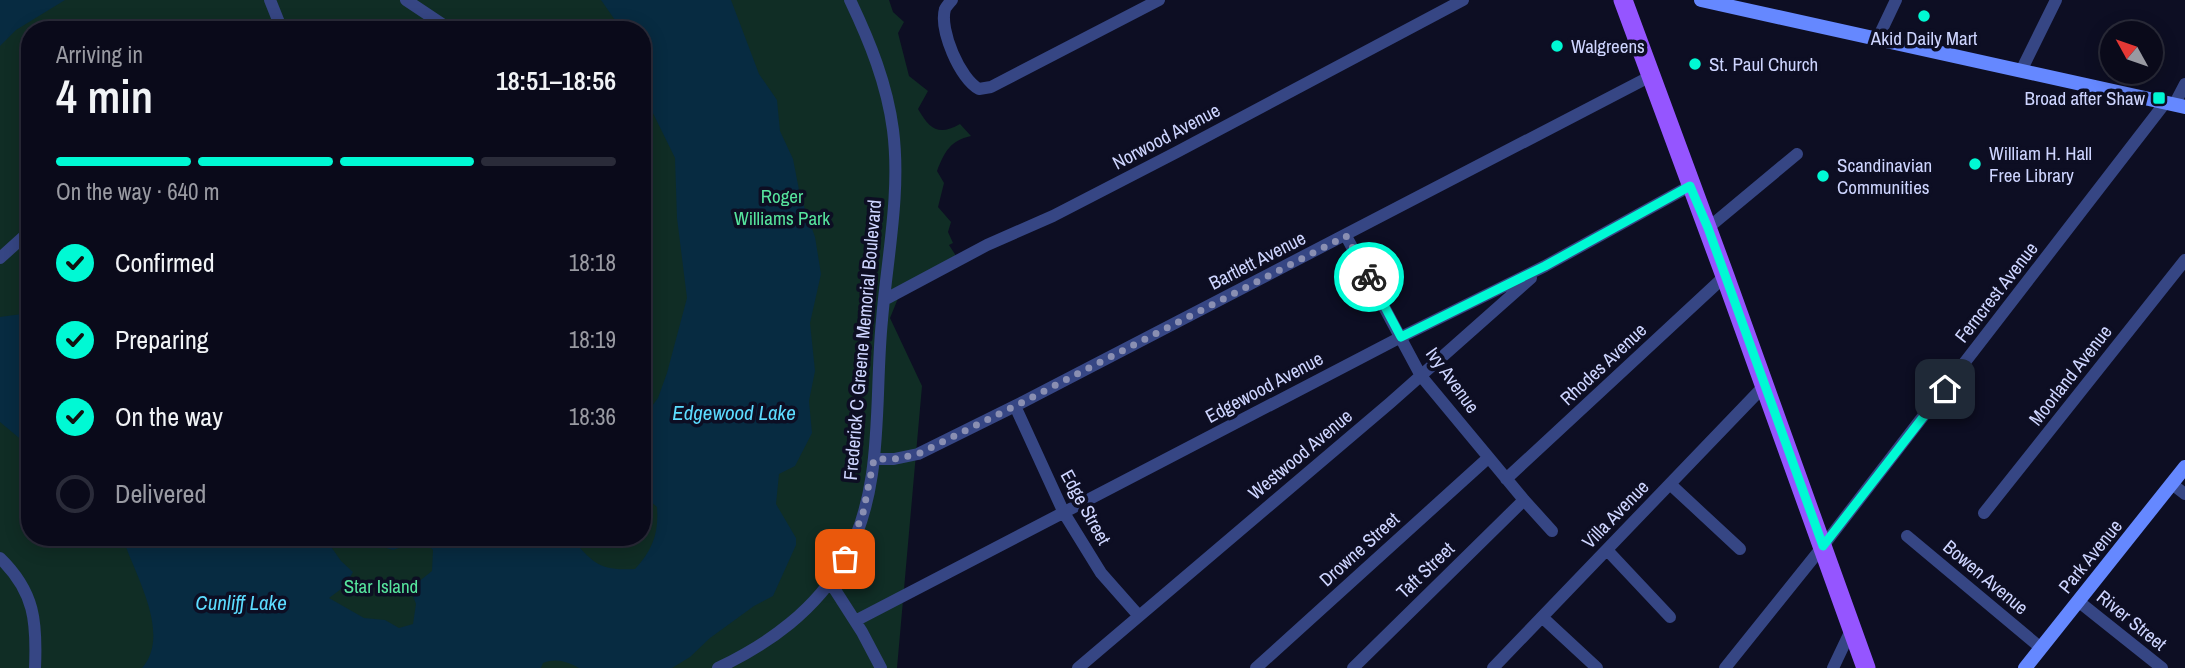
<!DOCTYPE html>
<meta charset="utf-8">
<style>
:root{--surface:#0a0a1a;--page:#181827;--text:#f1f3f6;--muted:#999aa2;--line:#2a2b39;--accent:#00f9d4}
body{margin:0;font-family:"Archivo Narrow",sans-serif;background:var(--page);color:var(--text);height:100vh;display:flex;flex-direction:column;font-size:26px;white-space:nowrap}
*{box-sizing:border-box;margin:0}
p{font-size:23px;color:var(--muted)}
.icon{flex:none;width:38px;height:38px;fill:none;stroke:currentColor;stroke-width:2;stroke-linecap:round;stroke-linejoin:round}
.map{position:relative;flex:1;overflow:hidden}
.side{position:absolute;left:21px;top:21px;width:630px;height:525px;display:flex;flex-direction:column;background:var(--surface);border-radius:28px;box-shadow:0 4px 18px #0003,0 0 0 2px var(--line)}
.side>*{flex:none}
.needle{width:46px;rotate:310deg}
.tools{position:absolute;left:2100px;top:21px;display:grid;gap:14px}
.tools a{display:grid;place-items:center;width:63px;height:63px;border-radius:50%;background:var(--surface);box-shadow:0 4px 18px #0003,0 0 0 2px var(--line);font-size:35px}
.pin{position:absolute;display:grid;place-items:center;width:60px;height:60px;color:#fff;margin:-30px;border-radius:14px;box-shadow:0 4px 10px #0006}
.courier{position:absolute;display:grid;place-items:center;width:70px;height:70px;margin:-35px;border:5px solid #00f9d4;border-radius:50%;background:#fff;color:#222;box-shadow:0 2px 9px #0007}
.summary em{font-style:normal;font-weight:600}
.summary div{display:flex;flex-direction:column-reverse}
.summary{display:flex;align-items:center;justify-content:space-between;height:119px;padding:0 35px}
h1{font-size:46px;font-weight:600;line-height:52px}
.bar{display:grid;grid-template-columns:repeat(4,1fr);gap:10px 7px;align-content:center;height:84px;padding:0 35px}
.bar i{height:9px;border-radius:5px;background:var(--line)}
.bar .selected{background:var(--accent)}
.bar p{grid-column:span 4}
ol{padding:0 35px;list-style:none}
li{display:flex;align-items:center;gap:21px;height:77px}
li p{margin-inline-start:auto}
li .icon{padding:7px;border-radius:50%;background:var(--accent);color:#111;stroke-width:4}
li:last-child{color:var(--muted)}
li i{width:38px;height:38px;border:4px solid var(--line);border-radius:50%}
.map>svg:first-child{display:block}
.green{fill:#102d25;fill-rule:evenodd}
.water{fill:#072b41}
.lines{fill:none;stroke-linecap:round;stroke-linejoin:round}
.street{stroke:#364684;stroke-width:12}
.secondary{stroke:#6588ff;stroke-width:14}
.primary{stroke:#9555ff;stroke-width:19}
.done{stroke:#8a8fb2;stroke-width:7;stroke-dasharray:0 12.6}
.route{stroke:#00f9d4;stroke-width:9}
.poi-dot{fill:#00f9d4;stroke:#0d0e23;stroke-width:2.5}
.labels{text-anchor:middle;stroke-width:7;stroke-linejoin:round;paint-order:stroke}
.poi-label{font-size:19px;fill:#ced5ff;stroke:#0d0e23;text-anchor:start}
.street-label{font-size:19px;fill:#ced5ff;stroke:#0d0e23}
.park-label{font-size:19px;fill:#56e49d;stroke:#0d0e23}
.water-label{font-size:21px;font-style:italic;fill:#5cdcff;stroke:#0d0e23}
</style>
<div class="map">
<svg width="2185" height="668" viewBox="0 0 2185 668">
<rect width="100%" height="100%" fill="#0d0e23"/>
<path class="green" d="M0 0H889L893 12 904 22 898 33 909 76 928 91 918 109C930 130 939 136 960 124L971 136C950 141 945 151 937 171L944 183 938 207 951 222 948 232 953 243 949 245 960 262 901 291 890 318 922 386 897 668H0ZM30 30H642V537H30Z"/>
<path class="water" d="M0 0H65L16 30 0 46Z
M601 0H731L759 74 777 100 780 131 793 159 800 195 815 237 821 274 810 323 815 371 809 401 812 433 795 466 779 474 776 504 796 538V545L773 596 754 606 710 638 690 657 672 668H579C565 661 557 658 543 663L541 668H142C170 636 139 582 126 547L120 537H302L305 542 315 544 327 541 341 561 353 572 345 586 329 598 364 618 385 620 399 628 413 624 416 604 412 593V587L432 571 433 550 423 540 393 550 383 547 382 537H570C594 563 598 571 635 569 653 550 659 532 657 507L642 494V420L658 398 667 373 687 298 677 218 675 158 650 107 642 74V30H622Z
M22 314 30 319V447L0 422V317Z"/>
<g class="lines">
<path class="street" d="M270 0 282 30
M406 0 442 24
M952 0C951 1 945 8 945 9 939 30 960 79 979 89L991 87 1159 0
M1877 40 1896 0
M2021 71 2056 0
M2174 105 2185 84
M1708 228 1797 154
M1346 236 1421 376 1524 500 1552 531
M0 258 30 231
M884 300 987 245 1053 216 1177 152 1463 0
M1015 406 1064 513 1101 573 1139 616
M874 459H894L918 454 1015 406 1651 76
M1506 479 1725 276
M1670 484 1740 549
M2172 484 2185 494
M1984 513 2185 260
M1907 536 2041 648
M1607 550 1670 617
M0 558C35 592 37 622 35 668
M830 582 862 632 881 668
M2078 601 2162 668
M1542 617 1597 668
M855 621 1401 337 1545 266 1690 186
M718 668C770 643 816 610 845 559 885 487 874 400 882 320 887 258 901 193 893 130 887 84 870 42 850 0
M1078 668 1390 403 1531 278
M1256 668 1488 458
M1353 668 1524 500
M1493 668 1765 385
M1725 668 1823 546 2165 103
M1833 668 1852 628"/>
<path class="secondary" d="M1701 0 2185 107
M2025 668 2185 467"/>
<path class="primary" d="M1623 0 1725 276 1866 668"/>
</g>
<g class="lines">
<path class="done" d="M845 559 863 513 874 459H894L918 454 1015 406 1346 236 1369 277"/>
<path class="route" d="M1369 277 1401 337 1545 266 1690 186 1708 228 1823 546 1945 389"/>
</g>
<g class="poi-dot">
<circle cx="1924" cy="16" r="7"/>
<circle cx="1557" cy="46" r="7"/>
<circle cx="1695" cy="64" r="7"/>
<rect x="2152" y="91" width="14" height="14" rx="3.5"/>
<circle cx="1975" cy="164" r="7"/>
<circle cx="1823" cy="176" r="7"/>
</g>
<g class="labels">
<g class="poi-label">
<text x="1924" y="45" text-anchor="middle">Akid Daily Mart</text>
<text x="1571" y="53">Walgreens</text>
<text x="1709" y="71">St. Paul Church</text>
<text x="2145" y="105" text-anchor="end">Broad after Shaw</text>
<text x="1989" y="160">William H. Hall<tspan x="1989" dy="22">Free Library</tspan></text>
<text x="1837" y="172">Scandinavian<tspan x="1837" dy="22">Communities</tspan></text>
</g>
<g class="street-label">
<text transform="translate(1166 136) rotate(-28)" y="7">Norwood Avenue</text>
<text transform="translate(1257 260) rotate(-27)" y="7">Bartlett Avenue</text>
<text transform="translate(1996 292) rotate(-52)" y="7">Ferncrest Avenue</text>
<text transform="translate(862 340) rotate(-85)" y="7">Frederick C Greene Memorial Boulevard</text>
<text transform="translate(1603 364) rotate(-43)" y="7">Rhodes Avenue</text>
<text transform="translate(2070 375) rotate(-52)" y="7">Moorland Avenue</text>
<text transform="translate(1453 380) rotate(54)" y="7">Ivy Avenue</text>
<text transform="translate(1264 387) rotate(-28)" y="7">Edgewood Avenue</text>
<text transform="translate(1300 454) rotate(-40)" y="7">Westwood Avenue</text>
<text transform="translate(1086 507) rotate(61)" y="7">Edge Street</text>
<text transform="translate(1615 514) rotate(-46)" y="7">Villa Avenue</text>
<text transform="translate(1359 549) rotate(-42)" y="7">Drowne Street</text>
<text transform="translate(2090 556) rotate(-51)" y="7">Park Avenue</text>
<text transform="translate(1425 570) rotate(-44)" y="7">Taft Street</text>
<text transform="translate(1986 577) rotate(40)" y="7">Bowen Avenue</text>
<text transform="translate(2132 620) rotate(39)" y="7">River Street</text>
</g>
<g class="park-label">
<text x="782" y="203">Roger<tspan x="782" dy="22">Williams Park</tspan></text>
<text x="381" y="593">Star Island</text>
</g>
<g class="water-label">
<text x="734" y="420">Edgewood Lake</text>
<text x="241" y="610">Cunliff Lake</text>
</g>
</g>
</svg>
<div class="tools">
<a><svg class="needle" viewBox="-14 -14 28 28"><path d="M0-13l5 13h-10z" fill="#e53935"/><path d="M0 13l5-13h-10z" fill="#999aa2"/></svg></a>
</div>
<div class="pin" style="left:845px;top:559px;background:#ea580c"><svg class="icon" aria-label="bag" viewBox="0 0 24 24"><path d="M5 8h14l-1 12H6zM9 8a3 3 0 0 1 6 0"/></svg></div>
<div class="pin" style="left:1945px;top:389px;background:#1f2937"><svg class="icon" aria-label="home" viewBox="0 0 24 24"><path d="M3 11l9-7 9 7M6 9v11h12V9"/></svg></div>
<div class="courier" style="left:1369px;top:277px"><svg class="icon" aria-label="bike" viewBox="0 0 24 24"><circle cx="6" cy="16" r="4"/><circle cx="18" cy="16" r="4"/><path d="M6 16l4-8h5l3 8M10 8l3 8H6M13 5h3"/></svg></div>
<section class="side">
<div class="summary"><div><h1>4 min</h1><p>Arriving in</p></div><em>18:51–18:56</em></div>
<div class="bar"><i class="selected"></i><i class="selected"></i><i class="selected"></i><i></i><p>On the way · 640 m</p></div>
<ol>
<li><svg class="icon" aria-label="check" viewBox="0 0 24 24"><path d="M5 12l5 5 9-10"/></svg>Confirmed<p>18:18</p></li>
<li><svg class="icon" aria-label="check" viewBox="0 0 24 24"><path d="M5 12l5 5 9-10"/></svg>Preparing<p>18:19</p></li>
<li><svg class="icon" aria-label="check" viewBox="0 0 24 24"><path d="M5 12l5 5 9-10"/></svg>On the way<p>18:36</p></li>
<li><i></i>Delivered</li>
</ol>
</section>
</div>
